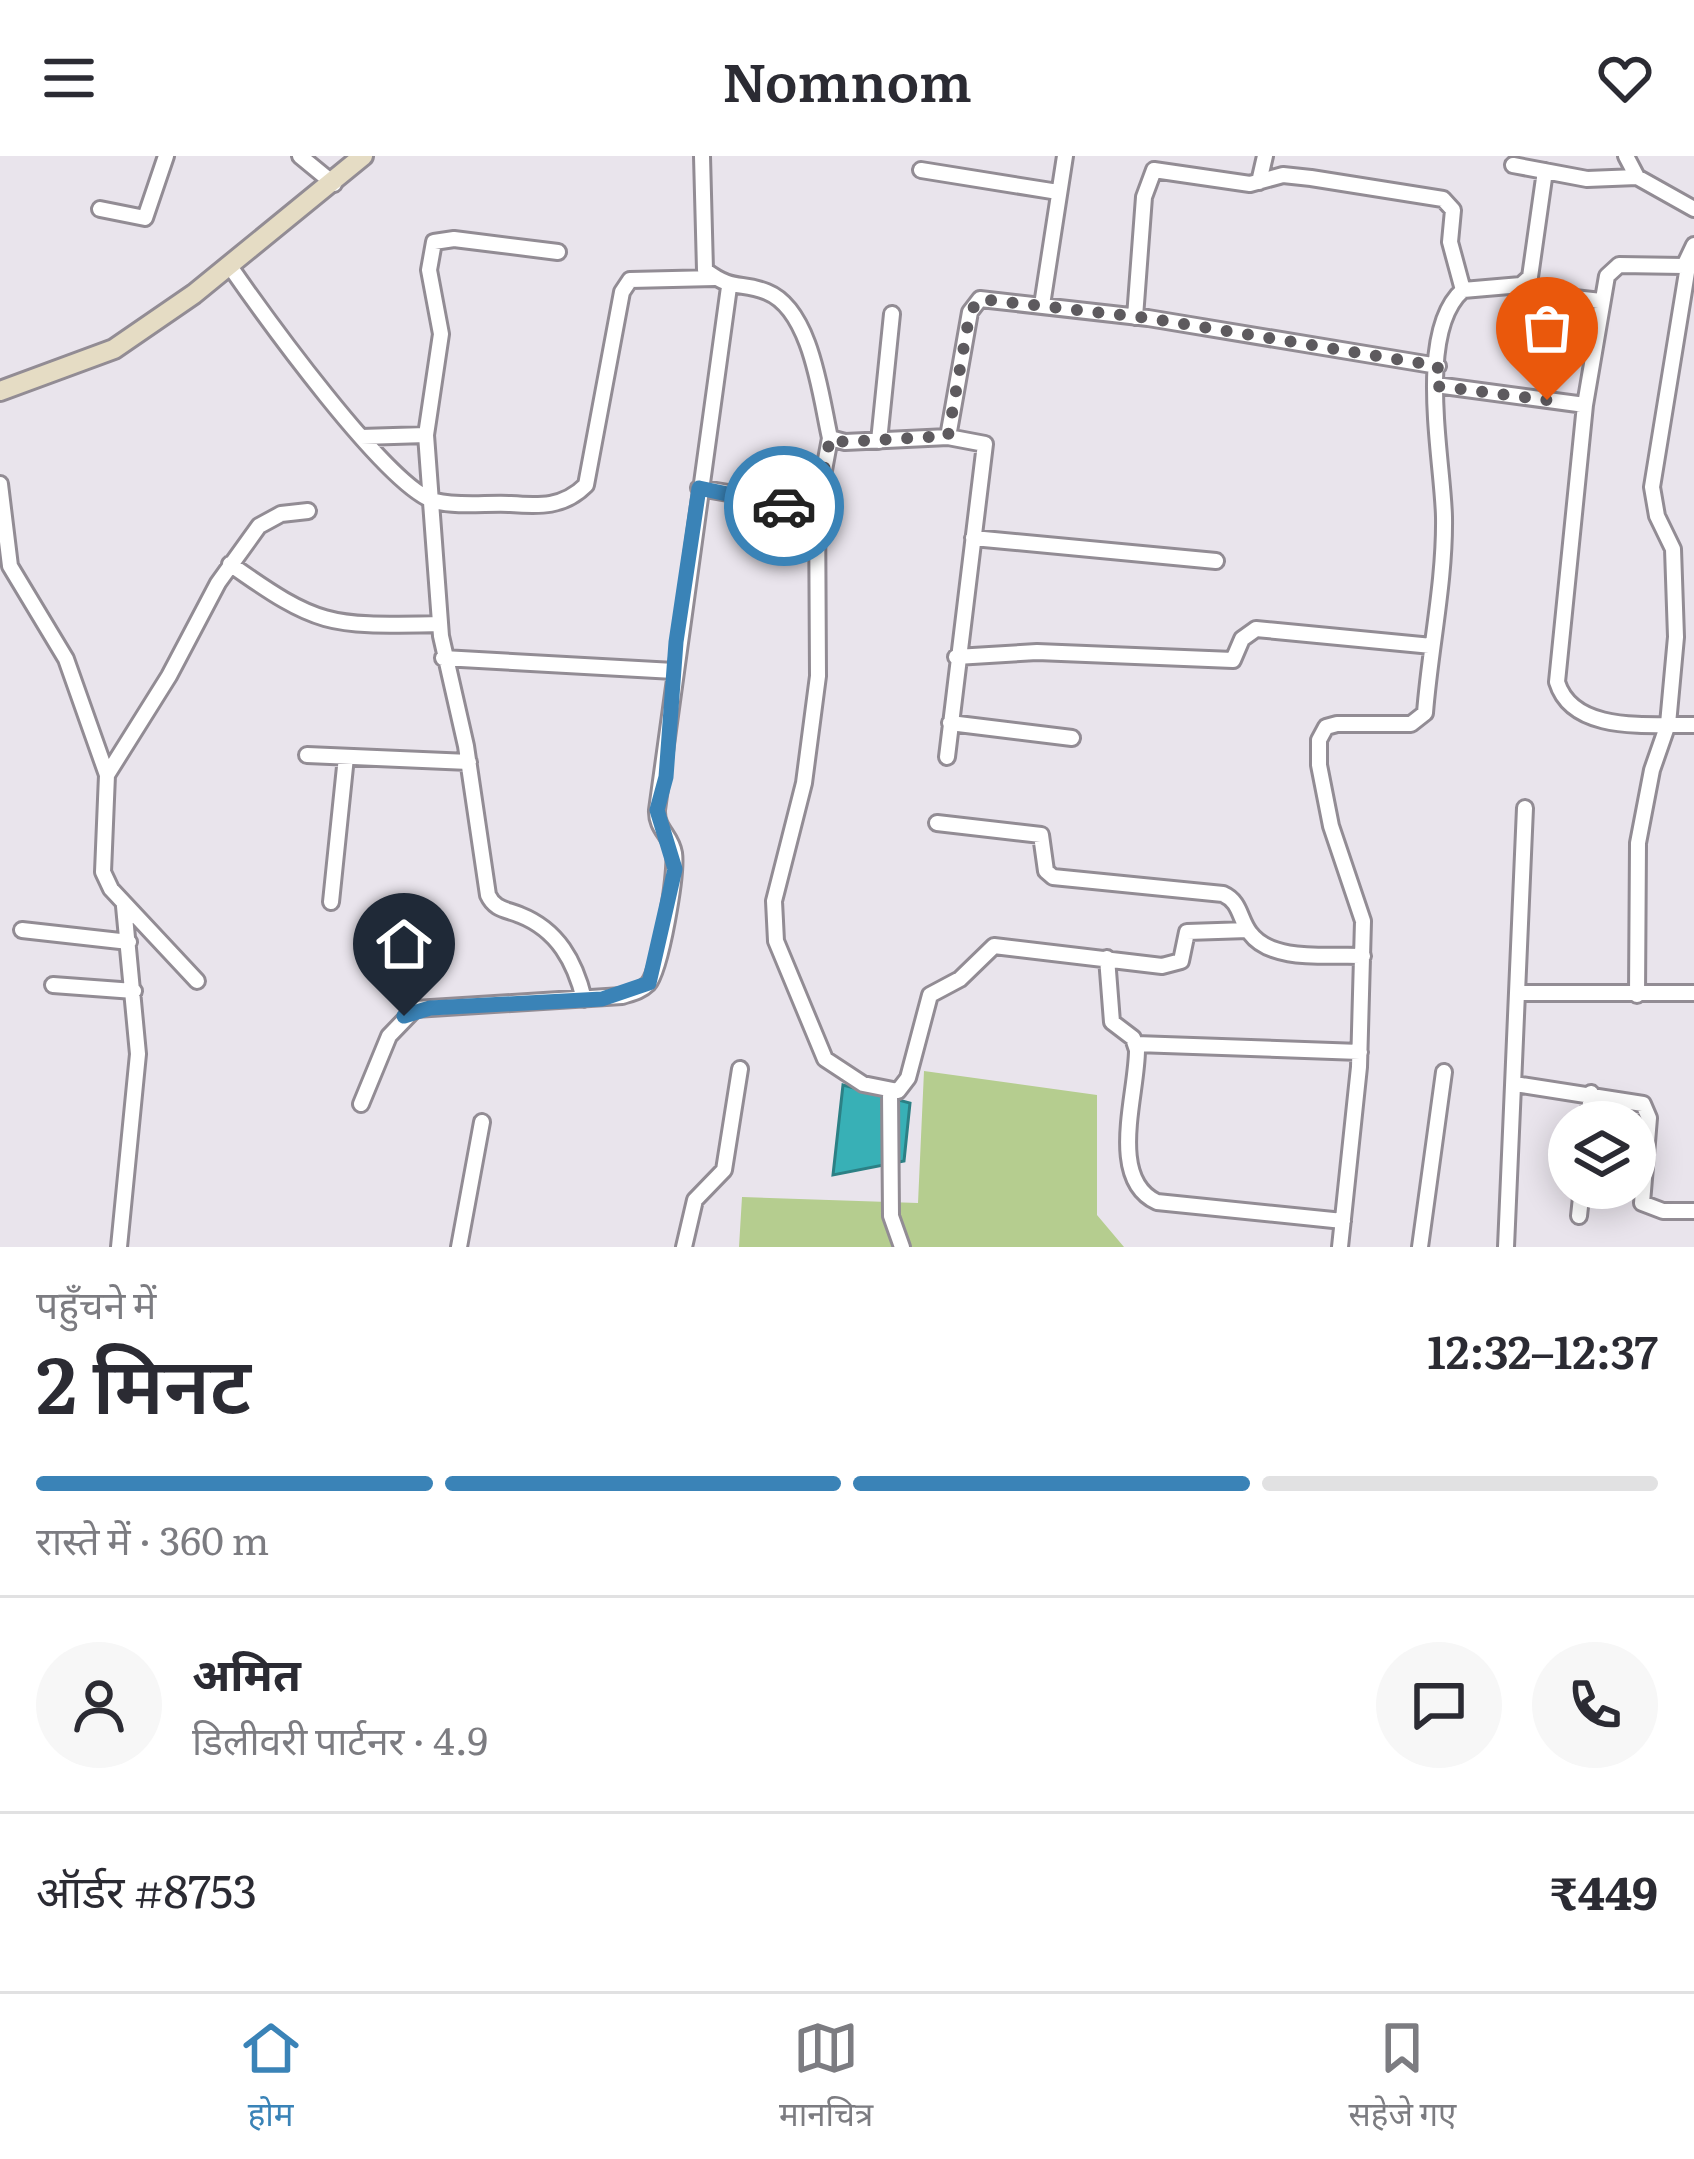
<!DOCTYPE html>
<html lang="hi">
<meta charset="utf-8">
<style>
:root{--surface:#fff;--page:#f7f7f7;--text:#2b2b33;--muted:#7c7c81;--line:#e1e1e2;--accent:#3a83b7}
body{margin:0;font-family:Literata,"Noto Sans Devanagari",serif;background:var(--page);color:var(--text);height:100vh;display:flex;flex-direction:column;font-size:45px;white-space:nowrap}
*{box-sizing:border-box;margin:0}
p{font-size:39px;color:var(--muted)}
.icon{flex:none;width:66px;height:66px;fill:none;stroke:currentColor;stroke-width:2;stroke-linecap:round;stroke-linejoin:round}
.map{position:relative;height:1091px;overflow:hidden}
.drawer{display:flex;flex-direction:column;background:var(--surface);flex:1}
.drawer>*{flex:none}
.controls{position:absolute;left:1548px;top:945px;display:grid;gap:24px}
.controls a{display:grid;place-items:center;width:108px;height:108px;border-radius:50%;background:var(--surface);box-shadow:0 6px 30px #0003;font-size:60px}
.pin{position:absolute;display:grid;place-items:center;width:102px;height:102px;color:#fff;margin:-123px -51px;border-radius:50% 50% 50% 0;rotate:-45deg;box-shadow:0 0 12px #0007}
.pin .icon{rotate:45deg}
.courier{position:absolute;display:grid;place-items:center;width:120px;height:120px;margin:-60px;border:9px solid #3a83b7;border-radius:50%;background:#fff;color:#222;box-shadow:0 3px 15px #0007}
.summary em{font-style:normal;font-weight:600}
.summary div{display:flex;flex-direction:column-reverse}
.summary{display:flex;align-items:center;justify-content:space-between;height:204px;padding:0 36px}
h1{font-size:78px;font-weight:600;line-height:90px}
.bar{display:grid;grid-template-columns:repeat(4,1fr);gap:18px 12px;align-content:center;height:144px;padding:0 36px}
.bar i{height:15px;border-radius:9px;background:var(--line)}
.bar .selected{background:var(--accent)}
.bar p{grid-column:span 4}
.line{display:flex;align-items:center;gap:30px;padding:0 36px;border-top:3px solid var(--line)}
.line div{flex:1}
.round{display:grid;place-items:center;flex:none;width:126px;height:126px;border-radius:63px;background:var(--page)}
header{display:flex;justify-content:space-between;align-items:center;height:156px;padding:0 36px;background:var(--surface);font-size:54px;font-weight:600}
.menu{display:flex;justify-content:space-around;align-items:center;height:168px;border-top:3px solid var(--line);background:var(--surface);font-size:33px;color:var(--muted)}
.menu a{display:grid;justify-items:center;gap:6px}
.menu .selected{color:var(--accent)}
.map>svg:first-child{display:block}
.green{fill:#b5cd8f}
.water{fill:#38b0b6;stroke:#2c8085;stroke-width:3}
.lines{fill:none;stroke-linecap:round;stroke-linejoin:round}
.street-casing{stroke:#928c94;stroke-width:20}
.secondary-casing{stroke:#928c94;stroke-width:24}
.street{stroke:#fff;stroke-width:14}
.secondary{stroke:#e5dcc4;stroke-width:18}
.done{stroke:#5d5a5e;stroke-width:12;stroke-dasharray:0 21.6}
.route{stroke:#3a83b7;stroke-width:15}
</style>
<header><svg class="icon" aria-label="menu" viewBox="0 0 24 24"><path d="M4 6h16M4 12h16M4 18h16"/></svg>Nomnom<svg class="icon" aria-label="heart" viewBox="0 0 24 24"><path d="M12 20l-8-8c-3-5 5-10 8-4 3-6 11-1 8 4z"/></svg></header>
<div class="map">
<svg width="1694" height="1091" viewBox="0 0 1694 1091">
<rect width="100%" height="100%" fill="#e9e4ec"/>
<path class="green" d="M924 915 1097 939V1059L1124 1091H739L742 1041 918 1047Z"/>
<path class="water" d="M843 929 910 947 904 1005 833 1019Z"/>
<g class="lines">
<g class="street-casing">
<path id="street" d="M300 0 334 28
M702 0 705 114C734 136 740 125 767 136 812 154 821 243 830 282L845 286 948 281 985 288 947 601
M1626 0 1637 21 1694 53
M1513 9 1587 23 1637 21
M921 14 1058 36
M1259 26 1265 0
M100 53 145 62 166 0
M1694 89 1684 110 1619 109 1607 120 1585 249 1557 526C1573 578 1649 568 1694 569
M558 96 454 83 434 86 429 114 441 178 426 279 441 480 466 590 488 739C495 754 506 753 520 759 558 774 575 806 584 843
M229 109C261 155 388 333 435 345 457 351 486 347 509 348 539 350 563 352 586 329L622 136 630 124 715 122
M1539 138 1601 145
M1042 149 1065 0
M1135 161 1144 41 1154 14 1250 28 1283 19 1311 22 1443 43 1453 54 1450 86 1463 134
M1436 229 1585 249
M361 281 426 279
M948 281 970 156 980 143 1148 162 1438 210
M879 285 892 158
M0 328 10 410 66 503 107 619 103 716 111 733 197 825
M699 332 805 350 822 325 830 282
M817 338 818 520 804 627 774 745 776 785 825 903 863 928 898 935 908 922 930 839 960 823 994 790 1162 810 1181 805 1187 776 1248 774
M973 382 1216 405
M230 408C320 472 330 470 440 468
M956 501 1037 496 1233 504 1242 483 1256 473 1432 490
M443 502 674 515
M950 567 1072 582
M307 599 469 606
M107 619 169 520 218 427 259 370 281 358 308 355
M937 667 1041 679 1046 715 1053 721 1223 738C1241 746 1239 763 1250 777 1272 807 1330 798 1363 800
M331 746 346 601
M22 774 129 786
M1107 802 1112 866 1133 882 1137 894C1137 939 1107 1023 1157 1046L1343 1065
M53 829 134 835
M1520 837H1694
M1637 839 1638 687 1652 614 1668 568 1676 481 1673 393 1657 360 1652 331 1689 104
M1136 888 1360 896
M1515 928 1643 948 1649 962 1642 1047 1663 1055H1694
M890 936 891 1060 902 1091
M361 948 389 880 415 853 622 840C631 837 641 835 648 828 661 813 677 717 674 697 671 679 656 673 657 654L729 131
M1588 966 1591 937
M1579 1060 1582 1032
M119 1091 138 898 124 750
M459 1091 482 966
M684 1091 695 1044 724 1014 740 913
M1340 1091 1359 911 1363 765 1331 670 1319 609V584L1326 571 1337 568H1411L1425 557C1430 492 1445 426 1444 361 1443 305 1415 176 1463 134L1521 129 1530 121 1545 15
M1420 1091 1444 916
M1506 1091 1525 652"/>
</g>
<g class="secondary-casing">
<path id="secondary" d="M0 235 114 193 194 138 363 0"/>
</g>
<use href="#street" class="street"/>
<use href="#secondary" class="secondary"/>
</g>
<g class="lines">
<path class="done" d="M784 350H805L822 325 830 282 844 286 948 280 970 156 980 143 1148 162 1438 210 1436 230 1547 244"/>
<path class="route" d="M404 860 430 852 602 843 649 827 675 713 657 654 666 621 676 486 699 332 784 350"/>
</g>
</svg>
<div class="controls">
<a><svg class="icon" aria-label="layers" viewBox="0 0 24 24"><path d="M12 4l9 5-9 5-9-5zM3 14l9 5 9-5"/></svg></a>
</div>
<div class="pin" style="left:1547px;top:244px;background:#ea580c"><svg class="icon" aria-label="bag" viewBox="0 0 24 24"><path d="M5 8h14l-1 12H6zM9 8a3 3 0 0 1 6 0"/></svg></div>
<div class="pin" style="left:404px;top:860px;background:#1f2937"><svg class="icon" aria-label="home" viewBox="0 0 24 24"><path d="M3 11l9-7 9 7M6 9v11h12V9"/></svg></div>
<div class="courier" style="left:784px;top:350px"><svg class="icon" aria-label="car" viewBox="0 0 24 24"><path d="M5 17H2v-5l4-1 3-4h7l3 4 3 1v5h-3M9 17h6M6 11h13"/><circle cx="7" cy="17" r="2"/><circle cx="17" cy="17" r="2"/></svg></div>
</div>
<section class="drawer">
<div class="summary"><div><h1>2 मिनट</h1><p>पहुँचने में</p></div><em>12:32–12:37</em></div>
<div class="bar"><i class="selected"></i><i class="selected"></i><i class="selected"></i><i></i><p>रास्ते में · 360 m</p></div>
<div class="line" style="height:216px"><a class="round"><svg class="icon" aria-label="person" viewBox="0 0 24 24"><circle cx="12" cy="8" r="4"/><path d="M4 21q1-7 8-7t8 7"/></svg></a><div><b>अमित</b><p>डिलीवरी पार्टनर · 4.9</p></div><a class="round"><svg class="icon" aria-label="chat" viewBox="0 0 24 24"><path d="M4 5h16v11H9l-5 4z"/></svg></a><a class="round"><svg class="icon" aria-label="phone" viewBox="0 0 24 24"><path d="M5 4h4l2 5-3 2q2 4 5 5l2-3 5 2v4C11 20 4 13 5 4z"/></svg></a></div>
<div class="line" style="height:156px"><div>ऑर्डर #8753</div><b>₹449</b></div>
</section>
<nav class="menu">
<a class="selected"><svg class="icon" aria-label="home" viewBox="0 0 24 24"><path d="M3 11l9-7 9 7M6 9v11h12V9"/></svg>होम</a>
<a><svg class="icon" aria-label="map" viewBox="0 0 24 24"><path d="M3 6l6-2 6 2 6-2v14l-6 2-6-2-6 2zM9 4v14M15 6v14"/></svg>मानचित्र</a>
<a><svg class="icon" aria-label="saved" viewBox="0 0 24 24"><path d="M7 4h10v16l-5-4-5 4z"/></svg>सहेजे गए</a>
</nav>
